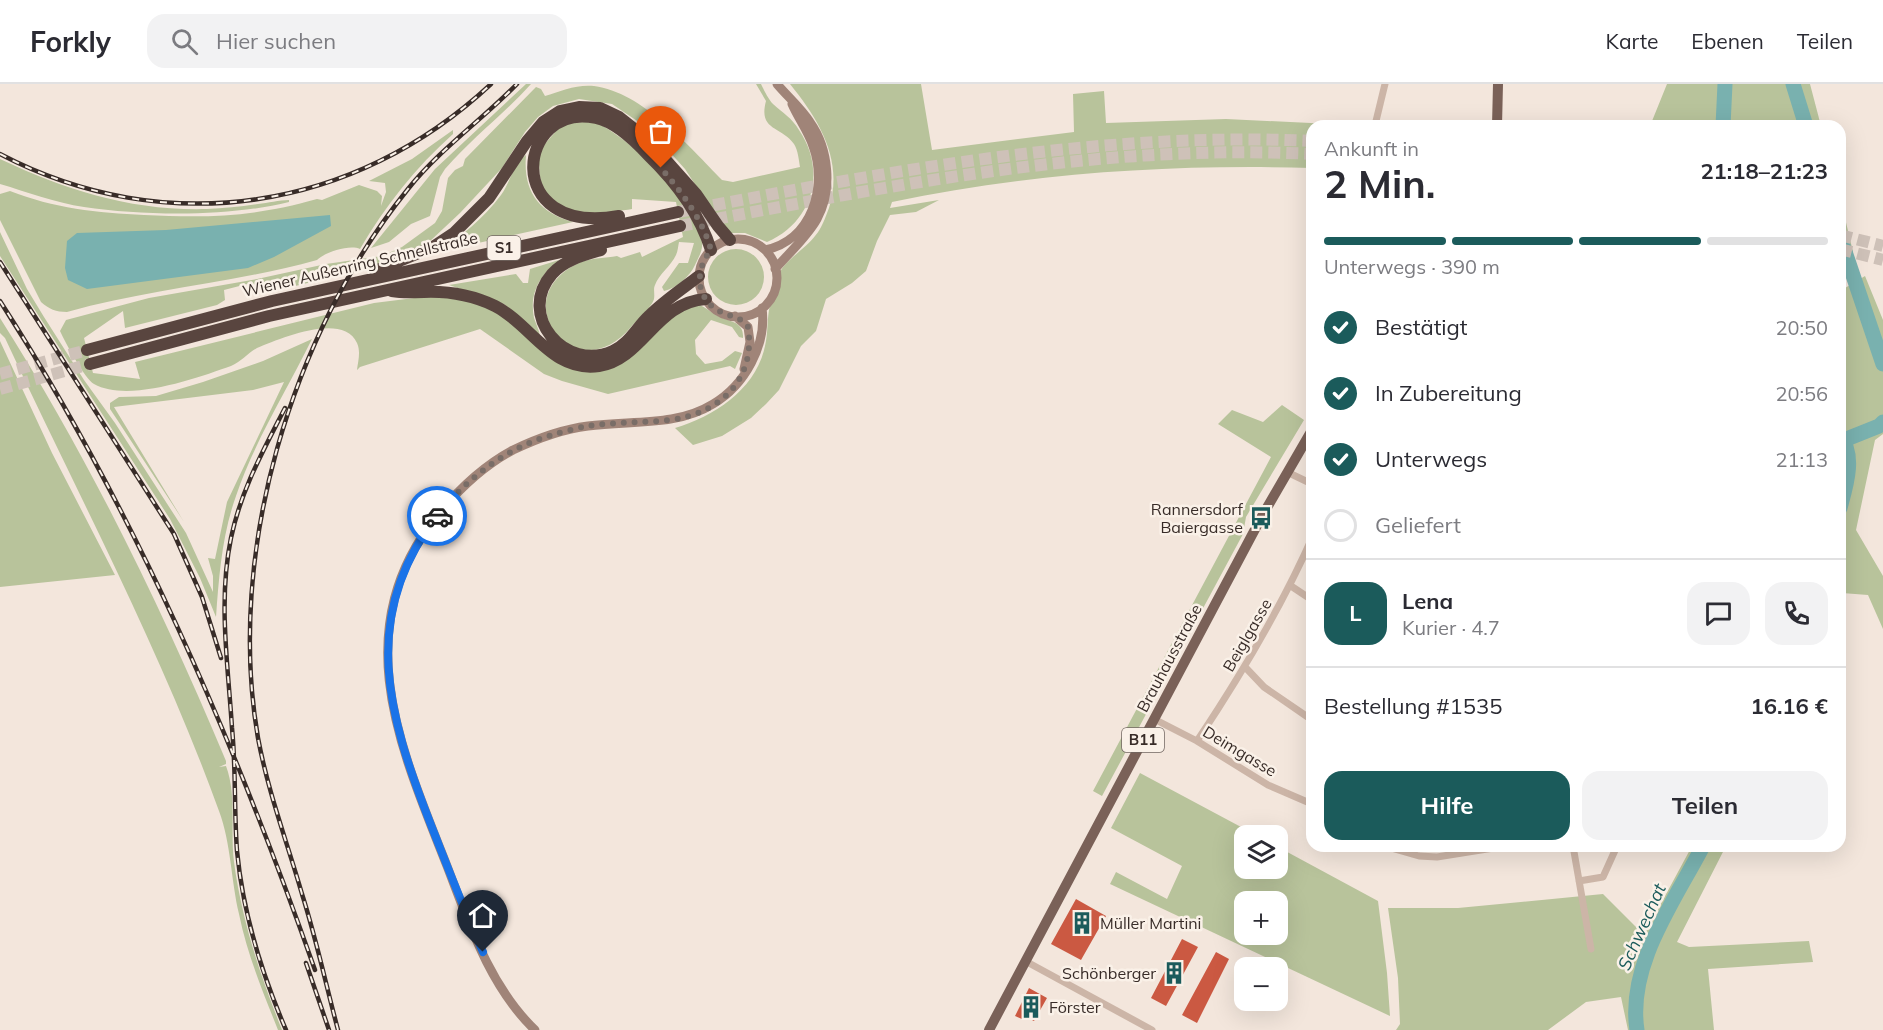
<!DOCTYPE html>
<html lang="de">
<meta charset="utf-8">
<style>
:root{--surface:#fff;--page:#f2f2f3;--text:#2b2b33;--muted:#7c7c81;--line:#e1e1e2;--accent:#1b5b5b}
body{margin:0;font-family:Mulish,sans-serif;background:var(--page);color:var(--text);height:100vh;display:flex;flex-direction:column;font-size:22px;white-space:nowrap}
*{box-sizing:border-box;margin:0}
p{font-size:20px;color:var(--muted)}
.icon{flex:none;width:33px;height:33px;fill:none;stroke:currentColor;stroke-width:2;stroke-linecap:round;stroke-linejoin:round}
.map{position:relative;flex:1;overflow:hidden}
.details{position:absolute;left:1306px;top:36px;width:540px;height:732px;display:flex;flex-direction:column;background:var(--surface);border-radius:18px;box-shadow:0 6px 24px #0002}
.details>*{flex:none}
.fabs{position:absolute;left:1234px;top:741px;display:grid;gap:12px}
.fabs a{display:grid;place-items:center;width:54px;height:54px;border-radius:12px;background:var(--surface);box-shadow:0 6px 24px #0002;font-size:30px}
.pin{position:absolute;display:grid;place-items:center;width:51px;height:51px;color:#fff;margin:-62px -26px;border-radius:50% 50% 50% 0;rotate:-45deg;box-shadow:0 0 6px #0007}
.pin .icon{rotate:45deg}
.courier{position:absolute;display:grid;place-items:center;width:60px;height:60px;margin:-30px;border:4px solid #1a73e8;border-radius:50%;background:#fff;color:#222;box-shadow:0 2px 8px #0007}
.summary em{font-style:normal;font-weight:700}
.summary div{display:flex;flex-direction:column-reverse}
.summary{display:flex;align-items:center;justify-content:space-between;height:102px;padding:0 18px}
h1{font-size:39px;font-weight:700;line-height:45px}
.bar{display:grid;grid-template-columns:repeat(4,1fr);gap:9px 6px;align-content:center;height:72px;padding:0 18px}
.bar i{height:8px;border-radius:4px;background:var(--line)}
.bar .on{background:var(--accent)}
.bar p{grid-column:span 4}
.line{display:flex;align-items:center;gap:15px;padding:0 18px;border-top:2px solid var(--line)}
.line div{flex:1}
.round{display:grid;place-items:center;flex:none;width:63px;height:63px;border-radius:18px;background:var(--page)}
ol{padding:0 18px;list-style:none}
li{display:flex;align-items:center;gap:18px;height:66px}
li p{margin-inline-start:auto}
li .icon{padding:6px;border-radius:50%;background:var(--accent);color:#fff;stroke-width:4}
li:last-child{color:var(--muted)}
li i{width:33px;height:33px;border:3px solid var(--line);border-radius:50%}
.button{display:flex;gap:12px;margin-top:auto;padding:12px 18px}
.button a{flex:1;height:69px;border-radius:18px;background:var(--accent);color:#fff;font-size:24px;font-weight:700;line-height:69px;text-align:center}
.button a+a{background:var(--page);color:var(--text)}
header{display:flex;align-items:center;gap:36px;box-sizing:border-box;height:84px;padding:0 30px;background:var(--surface);border-bottom:2px solid var(--line)}
header strong{font-size:28px}
nav{display:flex;gap:33px;margin-inline-start:auto;font-size:21px}
.search{width:420px;height:54px;background:var(--page);display:flex;align-items:center;gap:15px;box-sizing:border-box;padding:0 21px;border-radius:18px;color:var(--muted);font-size:22px}
.map>svg:first-child{display:block}
.green{fill:#b8c39b;fill-rule:evenodd}
.water{fill:#79b1af}
.lines{fill:none;stroke-linecap:round;stroke-linejoin:round}
.river{stroke:#79b1af;stroke-width:15}
.building{fill:#cb5942}
.motorway-tunnel{stroke:#cec1b8;stroke-width:12;stroke-dasharray:12 6;stroke-linecap:butt}
.minor{stroke:#ccb5a7;stroke-width:7}
.secondary{stroke:#a08478;stroke-width:9}
.primary{stroke:#7a6158;stroke-width:10}
.motorway{stroke:#59453f;stroke-width:12}
.rail-casing{stroke:#382c28;stroke-width:4.5}
.rail{stroke:#faf1e8;stroke-width:2;stroke-dasharray:7;stroke-linecap:butt}
.done{stroke:#796d67;stroke-width:6;stroke-dasharray:0 10.8}
.route{stroke:#1a73e8;stroke-width:8}
.labels{text-anchor:middle;stroke-width:5;stroke-linejoin:round;paint-order:stroke}
.shield{fill:#faf1e8;stroke:#726762;stroke-width:1.5}
.shield-label{font-size:15px;font-weight:bold;fill:#382c28}
.street-label{font-size:16px;fill:#382c28;stroke:#faf1e8}
.poi-label{font-size:16px;fill:#382c28;stroke:#faf1e8;text-anchor:end}
.water-label{font-size:18px;font-style:italic;fill:#1b5b5b;stroke:#faf1e8}
</style>
<header>
<strong>Forkly</strong>
<div class="search"><svg class="icon" aria-label="search" viewBox="0 0 24 24"><circle cx="10" cy="10" r="6"/><path d="M15 15l6 6"/></svg>Hier suchen</div>
<nav><a>Karte</a><a>Ebenen</a><a>Teilen</a></nav>
</header>
<div class="map">
<svg width="1883" height="946" viewBox="0 0 1883 946">
<rect width="100%" height="100%" fill="#f3e6dc"/>
<path class="green" d="M526 0H531C504 30 472 54 445 85L440 93 430 132 411 140 389 158 371 164 435 85Z
M756 0H761C764 6 768 15 773 20 783 29 792 34 799 46 827 87 813 138 767 158L745 149H731L721 140 685 85 649 45 612 20 579 15 553 22 538 33 525 48 502 84 460 129 428 159 372 183 267 209 251 199 224 206 225 216 217 221 125 244 123 227 84 254 93 289 140 295 135 278 374 219 438 211 488 222 576 284 666 234 697 220C706 223 712 229 720 233 731 238 744 238 743 254L739 253 732 243 711 236 695 256 696 270 705 280 722 277 735 267 742 269 735 285 730 282 608 310 562 297 544 290 480 245 360 283 357 286C358 277 361 268 357 259 343 228 281 254 257 264 248 269 241 278 231 282 197 294 128 319 94 300 85 295 65 258 60 247L66 236 149 214 257 195 326 180 382 172 402 163 435 139 442 127 448 94 455 86 463 82 465 75 536 3 541 5 545 12C560 7 578 0 594 2 642 8 690 63 722 96L733 98 800 83C799 77 798 66 794 60 781 42 758 47 766 17Z
M790 0H921L932 66 1074 48 1073 10 1104 7 1106 39 1226 35 1372 42H1312V84C1172 80 1030 89 892 118L890 124 939 116 916 128 890 131 877 157 866 187 852 199 826 215 816 247 801 262 779 306 766 320 751 334 722 352 693 361 675 344C715 332 756 305 765 262 768 250 767 238 769 226 770 219 777 214 779 206 780 201 778 193 780 188 785 177 807 163 815 152 822 144 825 134 829 124 844 76 819 36 790 0Z
M1667 0H1810L1821 42H1650Z
M594 37C635 59 669 94 691 134 695 142 702 150 702 159 703 167 698 174 695 181 690 192 677 204 664 207L662 203 679 179H688L694 159 679 158C678 162 678 167 676 171 671 182 659 190 655 201 653 205 655 210 654 215 652 223 637 236 631 243 575 310 501 213 581 178 592 174 606 174 617 172L621 174 640 168 642 173 683 153 676 118 632 115V125C615 128 576 133 561 124 554 119 547 110 541 104L538 68 562 40Z
M453 46V50C416 83 385 122 360 165 350 160 325 168 317 176 235 199 149 205 67 228 56 228 49 225 41 218L0 136V110L10 107C53 124 98 129 144 131 210 134 253 133 317 115L322 116 359 101 377 107 382 112 381 122 386 108 385 99 369 97 412 75Z
M526 71C523 107 538 128 573 138L437 168C462 152 483 135 501 111 510 99 513 80 526 71Z
M0 75C68 107 132 127 207 125 224 124 241 123 258 120 268 119 279 116 289 116V118C228 133 146 132 84 123 56 119 27 108 0 100Z
M1840 113 1853 168 1841 175H1840Z
M0 148 27 205 44 233 84 296 115 339 186 449 213 508V492L208 474 215 475 227 418 284 298 253 306 114 323 184 438 118 337 110 325V319L119 313 156 312 203 298 263 277 312 255C287 306 254 358 236 412 222 451 219 492 216 533L200 494 170 435 0 172Z
M708 193a28 28 0 1 1 56 0a28 28 0 1 1-56 0Z
M559 176C540 191 529 209 534 234 536 240 539 246 540 252L504 220 449 201 516 190 523 199H528L530 185Z
M1865 192 1883 236V350L1875 356 1856 446 1883 492V545L1868 511 1842 509 1841 512V224L1845 221V204Z
M0 234C90 376 161 522 226 677V680L219 683 226 682C237 711 230 746 234 778 242 837 260 891 282 946H278C263 908 247 870 239 830 231 796 231 759 219 727 160 564 78 411 5 254L0 249Z
M0 257 52 369 115 491 0 503Z
M1282 321 1304 336 1246 433 1243 450 1102 712 1093 707 1271 373 1218 340 1232 326 1263 338Z
M1140 689 1256 751 1245 752V784H1278V763L1378 817 1387 889 1390 932 1110 800 1116 788 1167 815 1182 782 1111 744ZM1245 818H1278V850H1245Z
M1692 762H1726L1677 858 1689 863 1809 857 1813 878 1708 885 1714 946H1628L1621 913 1586 918 1548 946H1396L1400 940 1398 894 1388 824H1458L1603 810 1644 851Z"/>
<path class="water" d="M330 131 331 142 274 173 248 184 87 205 68 196 65 184 67 157 77 149 166 146Z"/>
<g class="lines">
<path class="river" d="M1793 0 1806 42
M1723 42 1725 0
M1840 153 1883 280
M1840 352C1856 371 1846 402 1840 424
M1844 356 1879 342 1883 338
M1637 946C1627 881 1674 818 1703 762"/>
</g>
<path class="building" d="M1076 815 1106 832 1081 876 1051 860Z
M1182 855 1198 863 1166 922 1151 914Z
M1216 868 1229 875 1197 939 1182 931Z
M1029 904 1047 914 1034 937 1024 932 1022 935 1015 932Z"/>
<g class="lines">
<path class="motorway-tunnel" d="M678 128C887 88 1098 47 1312 57
M680 142C889 102 1099 59 1312 70
M1840 151 1883 162
M1840 165 1883 176
M0 290 87 266
M0 305 90 280"/>
<path class="minor" d="M1376 37 1385 0
M1287 388 1312 400
M1291 502 1312 516
M1246 584 1264 603 1312 636
M1154 635 1197 657 1268 701 1312 720
M1197 657C1241 591 1280 526 1312 454
M1384 762 1419 772 1437 773 1506 762
M1573 762 1591 865
M1579 797 1603 793 1617 762
M1027 878 1152 946"/>
<path class="secondary" d="M699 194a39 39 0 1 1 78 0a39 39 0 1 1-78 0Z
M765 166C812 156 828 103 813 62 808 47 798 34 792 20
M775 185C789 169 807 153 817 135 833 106 829 65 810 38 801 24 788 13 777 0
M735 232 748 243 750 258 744 285
M535 946C490 903 469 839 447 782 401 665 346 547 436 433 457 407 483 382 513 366 536 355 564 345 588 342 630 336 676 343 713 320 745 301 767 261 762 224"/>
<path class="primary" d="M1497 42 1498 0
M989 946 1261 434 1312 346"/>
<path class="motorway" d="M619 132C500 153 517 17 596 34 615 38 635 57 648 71 676 98 699 128 711 166
M601 166C584 171 564 176 552 190 516 231 565 289 613 267 629 260 637 243 649 232 664 217 682 205 699 192
M375 187 433 163 454 149 489 114 527 57 543 38 560 27 579 23 600 24 619 33 648 56 696 110 718 142 730 156
M392 207C403 209 412 208 424 208 449 207 472 211 495 222 531 240 552 289 599 282 643 275 656 218 706 215
M87 266 272 217 678 128
M90 280 269 232 680 142"/>
<g class="rail-casing">
<path id="rail" d="M0 70C166 157 355 127 491 0
M0 178 174 450 202 513 221 574
M0 217C134 425 233 653 315 886
M285 324C263 367 241 406 231 454 218 517 228 580 232 644 236 685 234 726 237 767 243 830 261 888 286 946
M306 879 329 946
M338 946C326 901 316 854 302 810 287 758 268 708 258 654 226 469 291 250 408 105 440 65 482 36 517 0"/>
</g>
<use href="#rail" class="rail"/>
</g>
<g class="lines">
<path class="done" d="M437 432C466 395 506 364 552 351 563 348 576 344 587 342 615 338 643 339 670 336 721 329 756 295 748 243 741 232 730 233 719 227 695 214 695 185 711 166 702 134 682 109 661 84"/>
<path class="route" d="M437 432C358 533 389 634 431 741 448 784 464 826 483 868"/>
</g>
<defs>
<g id="bus-bare" transform="scale(1.8)"><path d="M-5-6H5V4H4V6H2V4H-2V6H-4V4H-5ZM-3.5-4V0h7V-4ZM-3.5 1.2v1.5H-2V1.2ZM2 1.2v1.5H3.5V1.2Z" fill="#1b5b5b" stroke="#faf1e8" stroke-width="2.5" paint-order="stroke"/></g>
<g id="building-bare" transform="scale(1.8)"><path d="M-4-6H4V6H1V3H-1V6H-4ZM-2.5-4.3h1.7v1.8h-1.7ZM.8-4.3h1.7v1.8H.8ZM-2.5-1h1.7V.8h-1.7ZM.8-1h1.7V.8H.8Z" fill="#1b5b5b" stroke="#faf1e8" stroke-width="2.5" paint-order="stroke"/></g>
</defs>
<g fill-rule="evenodd">
<use href="#bus-bare" x="1261" y="434"/>
<use href="#building-bare" x="1082" y="839"/>
<use href="#building-bare" x="1174" y="889"/>
<use href="#building-bare" x="1031" y="923"/>
</g>
<g class="labels">
<g class="shield">
<rect x="487.5" y="152" width="33" height="24" rx="4.5"/>
<rect x="1122" y="644" width="42" height="24" rx="4.5"/>
</g>
<g class="shield-label">
<text x="504" y="169">S1</text>
<text x="1143" y="661">B11</text>
</g>
<g class="street-label">
<text transform="translate(360 180) rotate(-13)" y="6">Wiener Außenring Schnellstraße</text>
<text transform="translate(1247 551) rotate(-60)" y="6">Beiglgasse</text>
<text transform="translate(1169 574) rotate(-62)" y="6">Brauhausstraße</text>
<text transform="translate(1240 667) rotate(31)" y="6">Deimgasse</text>
</g>
<g class="poi-label">
<text x="1243" y="431">Rannersdorf<tspan x="1243" dy="18">Baiergasse</tspan></text>
<text x="1100" y="845" text-anchor="start">Müller Martini</text>
<text x="1156" y="895">Schönberger</text>
<text x="1049" y="929" text-anchor="start">Förster</text>
</g>
<g class="water-label">
<text transform="translate(1642 843) rotate(-66)" y="6">Schwechat</text>
</g>
</g>
</svg>
<div class="fabs">
<a><svg class="icon" aria-label="layers" viewBox="0 0 24 24"><path d="M12 4l9 5-9 5-9-5zM3 14l9 5 9-5"/></svg></a>
<a>+</a>
<a>−</a>
</div>
<div class="pin" style="left:661px;top:84px;background:#ea580c"><svg class="icon" aria-label="bag" viewBox="0 0 24 24"><path d="M5 8h14l-1 12H6zM9 8a3 3 0 0 1 6 0"/></svg></div>
<div class="pin" style="left:483px;top:868px;background:#1f2937"><svg class="icon" aria-label="home" viewBox="0 0 24 24"><path d="M3 11l9-7 9 7M6 9v11h12V9"/></svg></div>
<div class="courier" style="left:437px;top:432px"><svg class="icon" aria-label="car" viewBox="0 0 24 24"><path d="M5 17H2v-5l4-1 3-4h7l3 4 3 1v5h-3M9 17h6M6 11h13"/><circle cx="7" cy="17" r="2"/><circle cx="17" cy="17" r="2"/></svg></div>
<section class="details">
<div class="summary"><div><h1>2 Min.</h1><p>Ankunft in</p></div><em>21:18–21:23</em></div>
<div class="bar"><i class="on"></i><i class="on"></i><i class="on"></i><i></i><p>Unterwegs · 390 m</p></div>
<ol>
<li><svg class="icon" aria-label="check" viewBox="0 0 24 24"><path d="M5 12l5 5 9-10"/></svg>Bestätigt<p>20:50</p></li>
<li><svg class="icon" aria-label="check" viewBox="0 0 24 24"><path d="M5 12l5 5 9-10"/></svg>In Zubereitung<p>20:56</p></li>
<li><svg class="icon" aria-label="check" viewBox="0 0 24 24"><path d="M5 12l5 5 9-10"/></svg>Unterwegs<p>21:13</p></li>
<li><i></i>Geliefert</li>
</ol>
<div class="line" style="height:108px"><b class="round" style="background:var(--accent);color:#fff">L</b><div><b>Lena</b><p>Kurier · 4.7</p></div><a class="round"><svg class="icon" aria-label="chat" viewBox="0 0 24 24"><path d="M4 5h16v11H9l-5 4z"/></svg></a><a class="round"><svg class="icon" aria-label="phone" viewBox="0 0 24 24"><path d="M5 4h4l2 5-3 2q2 4 5 5l2-3 5 2v4C11 20 4 13 5 4z"/></svg></a></div>
<div class="line" style="height:78px"><div>Bestellung #1535</div><b>16.16 €</b></div>
<div class="button"><a>Hilfe</a><a>Teilen</a></div>
</section>
</div>
